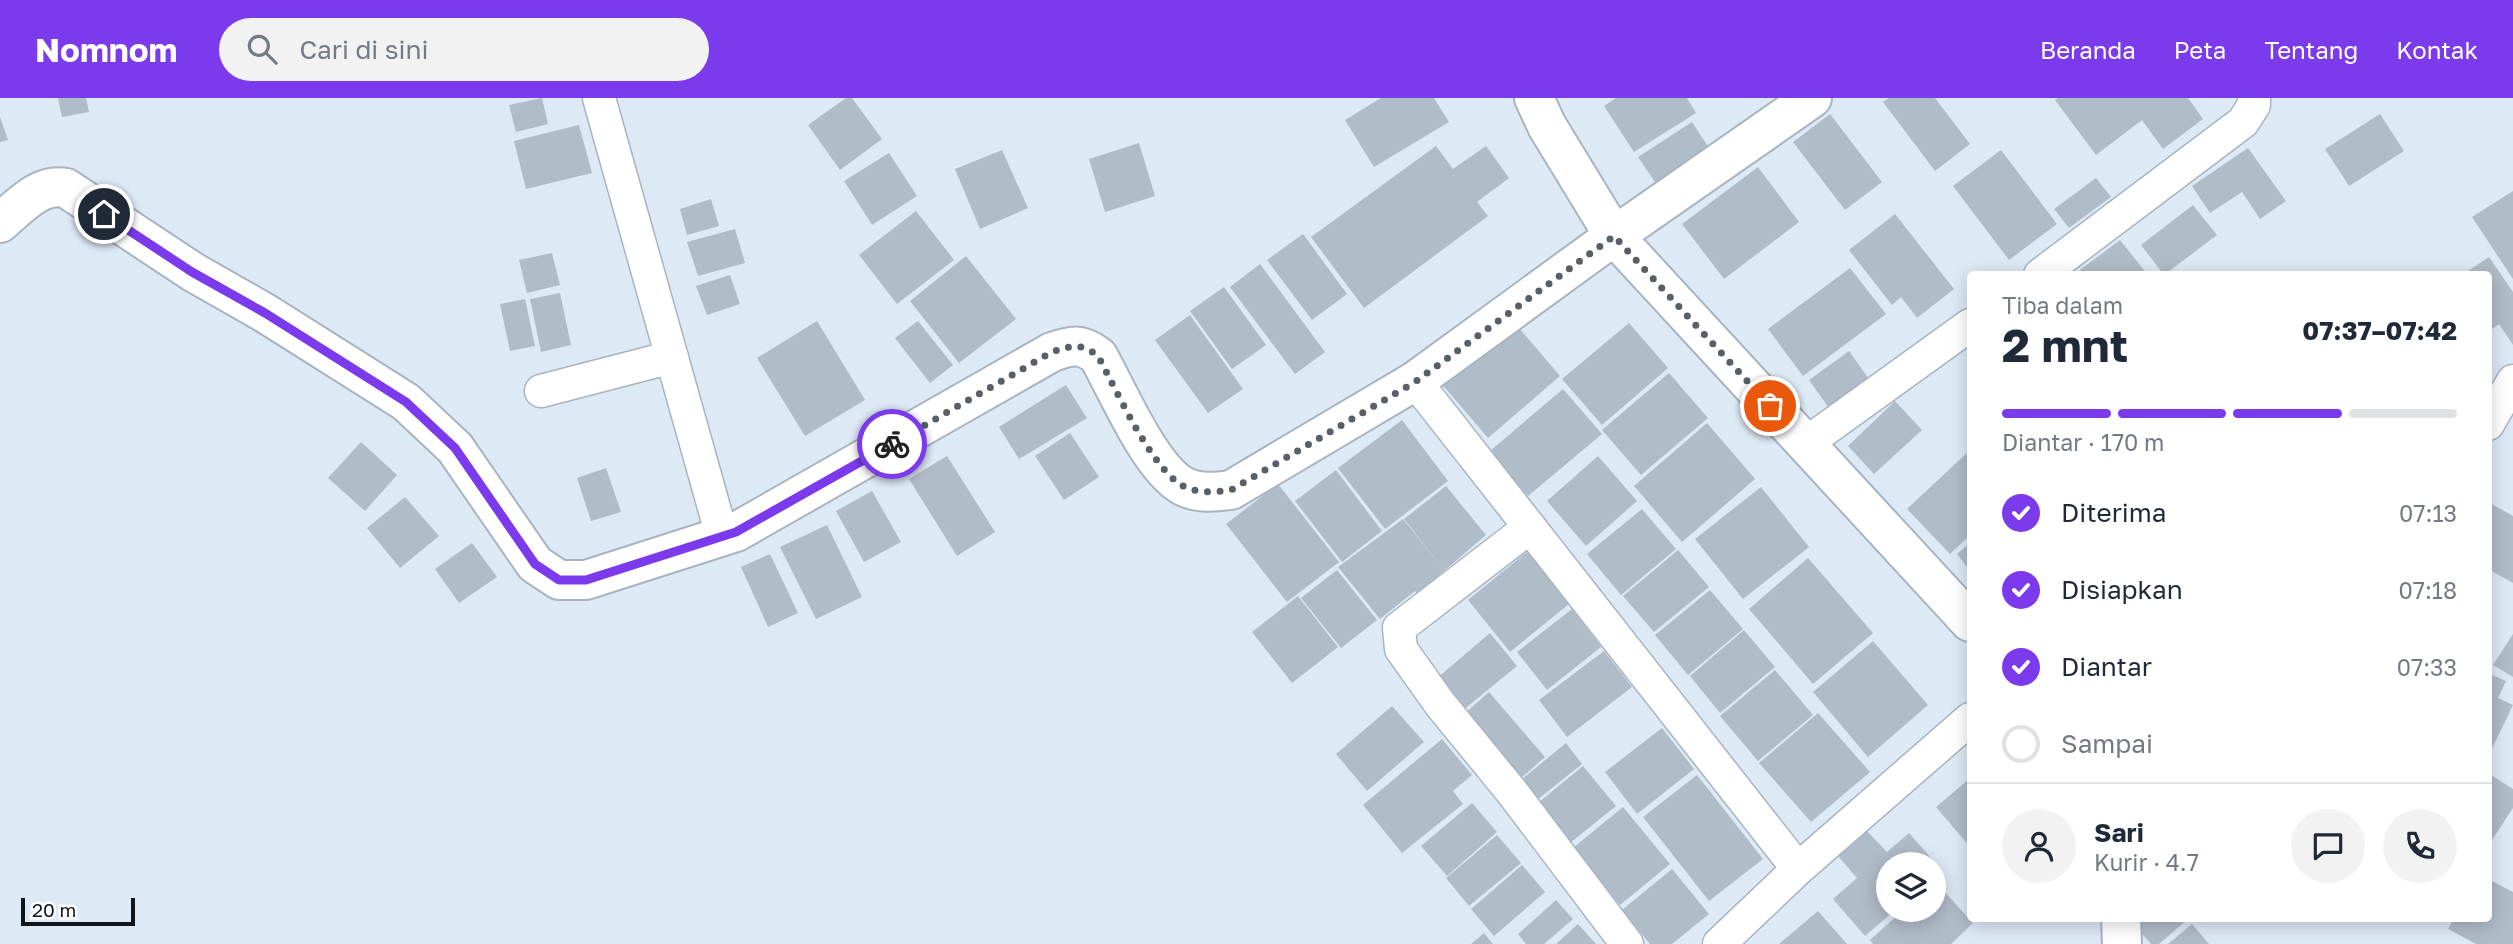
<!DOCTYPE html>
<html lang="id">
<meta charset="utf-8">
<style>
:root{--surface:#fff;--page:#f2f2f3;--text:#1f2937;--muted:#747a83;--line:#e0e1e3;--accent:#7c3aed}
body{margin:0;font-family:"Golos Text",sans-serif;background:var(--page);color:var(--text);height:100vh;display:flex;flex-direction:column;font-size:26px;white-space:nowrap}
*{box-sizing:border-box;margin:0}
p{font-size:23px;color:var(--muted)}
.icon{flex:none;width:38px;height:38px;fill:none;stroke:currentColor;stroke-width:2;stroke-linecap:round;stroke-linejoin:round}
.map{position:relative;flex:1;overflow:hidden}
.panel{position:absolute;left:1967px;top:173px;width:525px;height:651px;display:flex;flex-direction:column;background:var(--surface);border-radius:7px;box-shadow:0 4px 18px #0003}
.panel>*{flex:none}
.fabs{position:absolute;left:1876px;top:754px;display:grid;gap:14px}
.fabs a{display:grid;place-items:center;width:70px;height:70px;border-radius:50%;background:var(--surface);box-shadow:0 4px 18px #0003;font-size:35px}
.scale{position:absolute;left:21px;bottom:18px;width:114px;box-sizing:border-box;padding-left:7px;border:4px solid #111519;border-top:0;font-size:19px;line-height:24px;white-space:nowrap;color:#111519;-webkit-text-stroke:5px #fff;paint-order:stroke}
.pin{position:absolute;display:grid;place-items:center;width:60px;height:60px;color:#fff;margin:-30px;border:4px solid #fff;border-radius:50%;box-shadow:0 2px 7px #0007}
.courier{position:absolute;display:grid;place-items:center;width:70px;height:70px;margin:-35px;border:5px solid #7c3aed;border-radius:50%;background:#fff;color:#222;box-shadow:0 2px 9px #0007}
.head em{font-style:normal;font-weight:700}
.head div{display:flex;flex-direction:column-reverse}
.head{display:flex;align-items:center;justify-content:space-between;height:119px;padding:0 35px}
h1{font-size:46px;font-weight:700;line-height:52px}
.bar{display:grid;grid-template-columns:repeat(4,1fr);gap:10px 7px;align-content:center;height:84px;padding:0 35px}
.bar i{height:9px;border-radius:5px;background:var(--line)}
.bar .active{background:var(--accent)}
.bar p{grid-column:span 4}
.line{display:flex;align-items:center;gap:18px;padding:0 35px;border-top:2px solid var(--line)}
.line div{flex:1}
.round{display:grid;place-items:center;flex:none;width:74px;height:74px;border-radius:37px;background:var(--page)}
ol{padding:0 35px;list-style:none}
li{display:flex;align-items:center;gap:21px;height:77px}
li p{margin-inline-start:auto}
li .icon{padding:7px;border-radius:50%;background:var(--accent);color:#fff;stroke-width:4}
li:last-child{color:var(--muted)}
li i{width:38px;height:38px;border:4px solid var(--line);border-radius:50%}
header{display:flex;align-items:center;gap:42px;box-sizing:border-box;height:98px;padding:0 35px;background:var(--accent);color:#fff}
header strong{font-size:33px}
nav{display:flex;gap:38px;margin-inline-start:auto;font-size:24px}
.search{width:490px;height:63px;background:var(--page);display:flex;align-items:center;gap:18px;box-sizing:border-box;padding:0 24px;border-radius:38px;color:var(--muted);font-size:26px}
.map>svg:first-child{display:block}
.building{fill:#b1bcc9}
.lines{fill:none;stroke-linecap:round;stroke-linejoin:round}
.street-casing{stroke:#a9b4c0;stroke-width:35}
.secondary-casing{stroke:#a9b4c0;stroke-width:42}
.street{stroke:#fff;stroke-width:32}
.secondary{stroke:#fff;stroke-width:38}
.done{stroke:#595f66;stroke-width:7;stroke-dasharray:0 12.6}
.route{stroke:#7c3aed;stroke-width:9}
</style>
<header>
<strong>Nomnom</strong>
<div class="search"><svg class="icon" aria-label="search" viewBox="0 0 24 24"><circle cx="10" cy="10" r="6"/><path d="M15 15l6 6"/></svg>Cari di sini</div>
<nav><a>Beranda</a><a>Peta</a><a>Tentang</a><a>Kontak</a></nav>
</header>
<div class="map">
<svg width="2513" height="846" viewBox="0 0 2513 846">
<rect width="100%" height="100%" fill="#dee9f6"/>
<path class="building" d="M58 0H86L89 14 62 19Z
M542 0 548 26 516 34 509 7Z
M846 0H852L882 41 840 72 808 27Z
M1381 0H1434L1449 24 1374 69 1345 22Z
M1616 0H1687L1696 15 1634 54 1604 8Z
M1889 0H1935L1970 46 1935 73 1883 4Z
M2058 0H2188L2203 21 2163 51 2142 22 2096 57 2055 2Z
M1830 16 1882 84 1845 112 1793 44Z
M2380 16 2404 53 2349 88 2325 51Z
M0 19 8 42 0 44Z
M1692 24 1709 50 1655 84 1638 59Z
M579 27 592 75 526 91 514 43Z
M1139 45 1155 98 1105 114 1089 61Z
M1436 48 1453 71 1486 48 1509 80 1477 104 1488 118 1364 210 1311 139Z
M2248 50 2286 103 2260 121 2242 94 2210 115 2192 88Z
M1002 52 1028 110 980 131 955 71Z
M2001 52 2057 126 2009 162 1953 88Z
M889 55 917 98 872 127 844 83Z
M1758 69 1799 124 1724 181 1682 126Z
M2096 80 2111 99 2069 130 2054 111Z
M2513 93V181L2472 119Z
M711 101 719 128 687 137 680 111Z
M2193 107 2217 137 2164 177 2141 147Z
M916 113 954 162 897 206 859 157Z
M1895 116 1954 191 1917 220 1901 199 1892 207 1849 152Z
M735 131 745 165 698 178 687 144Z
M1303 136 1347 196 1312 222 1267 162Z
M2120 142 2148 177H2084L2080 172Z
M552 155 560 187 527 195 519 162Z
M966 158 1016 221 959 265 910 203Z
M2489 159 2513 194V247L2499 226 2491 232 2488 228V177H2462Z
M1260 166 1325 254 1295 276 1230 189Z
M1850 170 1886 216 1803 278 1768 231Z
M730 177 740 206 707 217 696 188Z
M1224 189 1266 247 1232 271 1190 213Z
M560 195 571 247 541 254 530 201Z
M525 201 535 248 510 253 500 206Z
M1190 217 1243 291 1208 315 1155 242Z
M817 223 865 302 805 338 757 260Z
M918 223 953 267 930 285 895 240Z
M1513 223 1560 278 1488 340 1441 285Z
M1629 225 1668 270 1602 327 1562 281Z
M1849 253 1869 281 1829 310 1809 282Z
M1669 275 1708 320 1641 377 1602 332Z
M1066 287 1087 320 1019 361 999 329Z
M1563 291 1602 336 1528 398 1490 353Z
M1895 303 1922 332 1874 376 1848 348Z
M1402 322 1448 383 1385 431 1338 370Z
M1707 325 1755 381 1682 444 1634 388Z
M1070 335 1099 379 1064 402 1035 358Z
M361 344 397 377 365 413 328 380Z
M1970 352V437L1950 456 1907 411Z
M947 358 995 434 957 458 909 381Z
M1598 358 1637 403 1586 448 1547 403Z
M606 370 621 414 591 423 577 380Z
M1336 372 1382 433 1342 464 1295 403Z
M1278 386 1339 464 1287 504 1226 426Z
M1446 388 1486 437 1417 496 1415 493 1380 521 1338 469 1403 421 1441 468 1404 421Z
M1761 389 1809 449 1743 501 1695 441Z
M872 393 901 444 864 464 836 413Z
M405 399 439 438 400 470 367 430Z
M2488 404 2513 418V485L2488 471Z
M1642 411 1676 451 1621 497 1587 456Z
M827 427 862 499 816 521 780 449Z
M472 445 497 479 459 505 435 471Z
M1970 445V473L1957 456Z
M1678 452 1709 489 1654 534 1623 498Z
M1527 454 1569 506 1510 554 1468 502Z
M770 456 798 515 768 529 741 469Z
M1808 460 1873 535 1813 586 1749 511Z
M1337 472 1377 522 1341 550 1301 500Z
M1710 492 1743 531 1688 577 1655 537Z
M1298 498 1338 549 1292 585 1252 534Z
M1572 511 1601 549 1547 592 1517 554Z
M1744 532 1775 569 1720 615 1690 578Z
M1490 535 1517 568 1462 613 1436 581Z
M2513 536V579L2493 567Z
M1873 543 1928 607 1868 659 1813 594Z
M1604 553 1632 589 1567 639 1539 602Z
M1775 572 1813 617 1758 663 1720 618Z
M2488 575 2506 583 2498 600 2513 607 2488 659Z
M1489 594 1545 659 1521 680 1464 616Z
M1392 608 1424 644 1367 693 1336 656Z
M1818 615 1870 674 1811 724 1759 665Z
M1662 630 1694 671 1637 716 1605 674Z
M1442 641 1472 677 1453 693 1463 706 1402 755 1363 707Z
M1566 645 1582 666 1532 706 1516 686Z
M1583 668 1616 708 1565 749 1533 709Z
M2488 675 2513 691V710L2488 748Z
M1697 677 1763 761 1709 803 1643 719Z
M1968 682 1970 685V749L1936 709Z
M1472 705 1497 734 1447 778 1421 748Z
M1623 709 1670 766 1620 807 1573 750Z
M1867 733 1887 754 1909 735 1941 771 1934 778V766H1888V812H1895L1865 838 1833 801 1857 780 1838 758Z
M1497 737 1521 765 1469 808 1446 780Z
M1522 767 1545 794 1494 838 1471 811Z
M1672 771 1709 816 1672 846H1650L1622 812Z
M2488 781 2513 794V846H2476L2448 831 2454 821H2488Z
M1934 782 1973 825 1951 846H1873L1870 842 1903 812H1934Z
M1556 802 1573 821 1544 846H1526L1518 836Z
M1818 813 1847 846H1779Z
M2129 821H2188L2159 846H2151Z
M1578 826 1596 846H1556Z
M2192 826 2209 846H2168Z
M1484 835 1493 846H1471Z"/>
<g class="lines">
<g class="street-casing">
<path id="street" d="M599 0 722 438
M2040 177 2243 24 2254 7V0
M1415 283 1798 771
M541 293 672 259
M2488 326 2513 283
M1805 346 1970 227
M1530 429 1399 530 1401 551 1440 606 1512 694 1627 846
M1719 846 1798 771 1970 621"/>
</g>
<g class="secondary-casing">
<path id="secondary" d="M1534 0 1547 28 1614 138 1970 524
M0 125C20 108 39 85 66 90L193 174 265 215 406 304 455 350 535 466 559 482H586L736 434 1052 254C1072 247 1081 245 1098 258 1118 293 1150 370 1183 388 1198 396 1215 394 1231 392L1415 283 1614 138 1812 0
M2121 821 2122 846"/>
</g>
<use href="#street" class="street"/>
<use href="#secondary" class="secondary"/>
</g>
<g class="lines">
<path class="done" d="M892 346 1052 254C1072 247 1081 245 1098 258 1117 293 1151 370 1183 388 1198 396 1215 394 1231 392L1415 284 1614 138 1770 308"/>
<path class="route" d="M104 116 192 174 265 215 406 304 455 350 535 466 559 482H586L736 434 892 346"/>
</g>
</svg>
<div class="fabs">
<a><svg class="icon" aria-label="layers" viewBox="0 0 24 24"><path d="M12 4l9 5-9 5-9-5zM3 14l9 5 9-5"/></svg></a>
</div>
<div class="scale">20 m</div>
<div class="pin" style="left:1770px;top:308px;background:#ea580c"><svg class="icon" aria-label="bag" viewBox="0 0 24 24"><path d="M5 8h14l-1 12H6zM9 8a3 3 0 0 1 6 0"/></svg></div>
<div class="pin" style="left:104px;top:116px;background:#1f2937"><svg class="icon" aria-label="home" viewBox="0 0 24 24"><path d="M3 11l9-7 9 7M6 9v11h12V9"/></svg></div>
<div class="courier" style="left:892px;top:346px"><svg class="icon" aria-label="bike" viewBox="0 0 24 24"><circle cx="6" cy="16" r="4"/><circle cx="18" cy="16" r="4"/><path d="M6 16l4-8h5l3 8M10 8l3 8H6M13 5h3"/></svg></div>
<section class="panel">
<div class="head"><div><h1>2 mnt</h1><p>Tiba dalam</p></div><em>07:37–07:42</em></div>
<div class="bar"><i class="active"></i><i class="active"></i><i class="active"></i><i></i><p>Diantar · 170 m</p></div>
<ol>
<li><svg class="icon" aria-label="check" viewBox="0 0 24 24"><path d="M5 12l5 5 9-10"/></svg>Diterima<p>07:13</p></li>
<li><svg class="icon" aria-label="check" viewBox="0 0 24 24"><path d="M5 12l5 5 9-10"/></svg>Disiapkan<p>07:18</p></li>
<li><svg class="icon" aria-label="check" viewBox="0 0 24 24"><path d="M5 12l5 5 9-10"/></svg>Diantar<p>07:33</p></li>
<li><i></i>Sampai</li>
</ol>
<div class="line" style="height:126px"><a class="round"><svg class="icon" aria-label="person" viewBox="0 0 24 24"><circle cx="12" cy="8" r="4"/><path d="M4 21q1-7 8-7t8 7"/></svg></a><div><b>Sari</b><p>Kurir · 4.7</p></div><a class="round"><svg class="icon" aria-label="chat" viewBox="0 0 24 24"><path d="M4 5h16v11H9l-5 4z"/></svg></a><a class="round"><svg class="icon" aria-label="phone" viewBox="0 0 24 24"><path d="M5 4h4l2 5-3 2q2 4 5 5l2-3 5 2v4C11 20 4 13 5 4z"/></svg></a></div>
</section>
</div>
